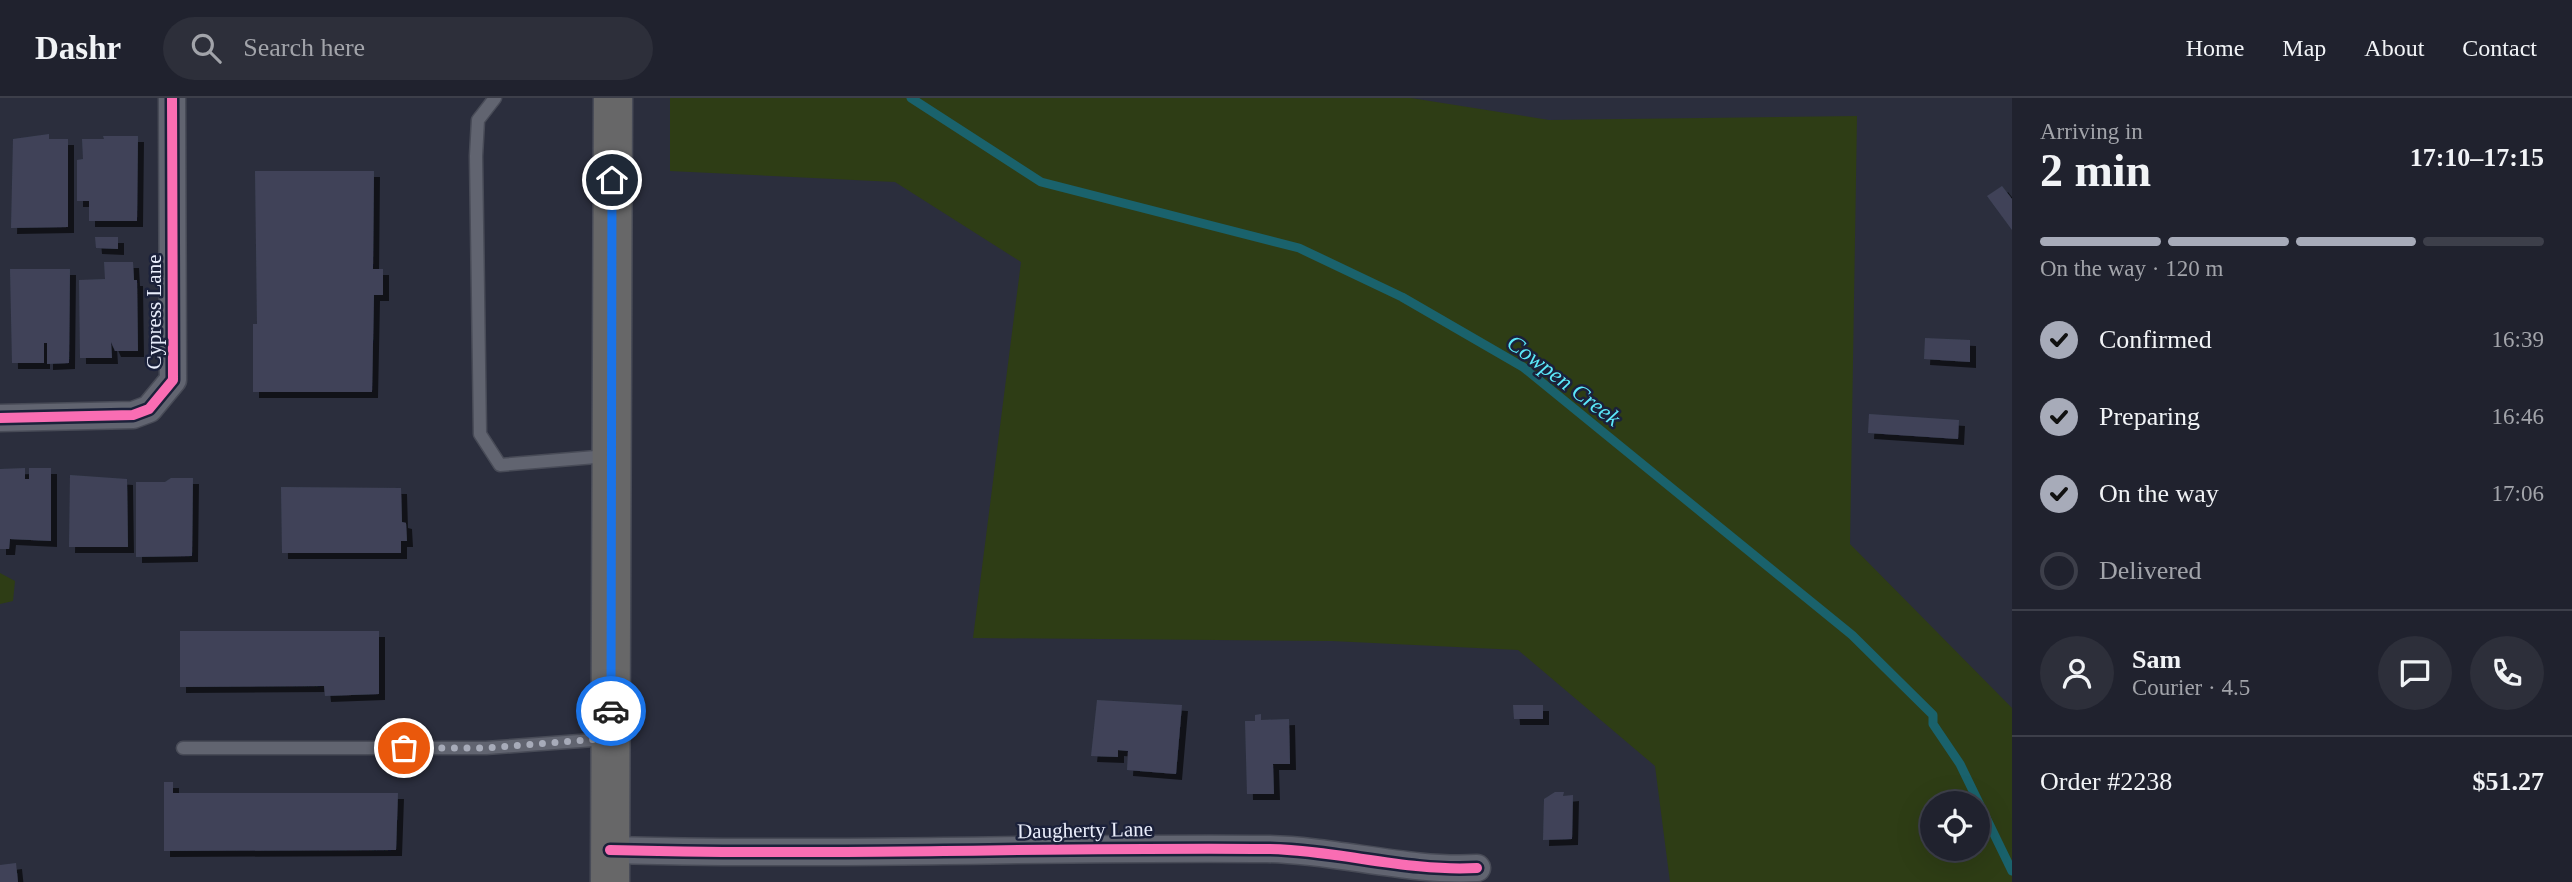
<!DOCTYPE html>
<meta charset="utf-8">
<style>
:root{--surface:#20222e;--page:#2d2f3a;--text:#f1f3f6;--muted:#a2a4aa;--line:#3d3f4a;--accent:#a7abb9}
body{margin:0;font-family:"Times New Roman",serif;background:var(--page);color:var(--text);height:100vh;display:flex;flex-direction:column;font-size:26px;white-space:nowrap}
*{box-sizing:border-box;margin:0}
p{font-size:23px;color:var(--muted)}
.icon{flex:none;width:38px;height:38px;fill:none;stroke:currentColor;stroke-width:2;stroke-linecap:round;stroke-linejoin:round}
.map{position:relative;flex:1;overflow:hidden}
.sheet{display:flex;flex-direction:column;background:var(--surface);width:560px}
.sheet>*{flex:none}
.fabs{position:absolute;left:1920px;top:693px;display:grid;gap:14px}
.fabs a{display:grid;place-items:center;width:70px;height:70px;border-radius:50%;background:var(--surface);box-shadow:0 7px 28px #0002,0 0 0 2px var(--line);font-size:35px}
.pin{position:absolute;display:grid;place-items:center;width:60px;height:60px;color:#fff;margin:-30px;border:4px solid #fff;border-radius:50%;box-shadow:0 2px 7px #0007}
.courier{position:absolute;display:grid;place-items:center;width:70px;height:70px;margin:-35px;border:5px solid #1a73e8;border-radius:50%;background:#fff;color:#222;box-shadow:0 2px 9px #0007}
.summary em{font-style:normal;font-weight:800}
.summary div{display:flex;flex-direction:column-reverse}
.summary{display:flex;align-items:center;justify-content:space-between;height:119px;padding:0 28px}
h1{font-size:46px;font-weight:800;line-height:52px}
.bar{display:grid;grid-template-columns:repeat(4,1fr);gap:10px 7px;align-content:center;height:84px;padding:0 28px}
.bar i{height:9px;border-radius:5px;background:var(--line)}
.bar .current{background:var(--accent)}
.bar p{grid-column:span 4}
.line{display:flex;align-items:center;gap:18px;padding:0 28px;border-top:2px solid var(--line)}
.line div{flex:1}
.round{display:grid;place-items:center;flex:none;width:74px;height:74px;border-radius:37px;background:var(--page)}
ol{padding:0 28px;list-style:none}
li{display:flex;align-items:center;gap:21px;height:77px}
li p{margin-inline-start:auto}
li .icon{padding:7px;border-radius:50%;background:var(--accent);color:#111;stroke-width:4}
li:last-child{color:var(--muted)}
li i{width:38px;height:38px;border:4px solid var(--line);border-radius:50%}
header{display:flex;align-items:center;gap:42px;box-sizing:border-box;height:98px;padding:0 35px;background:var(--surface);border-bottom:2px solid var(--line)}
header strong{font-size:33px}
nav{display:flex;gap:38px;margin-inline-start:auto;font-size:24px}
.search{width:490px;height:63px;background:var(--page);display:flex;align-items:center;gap:18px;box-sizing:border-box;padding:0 24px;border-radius:38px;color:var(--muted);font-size:26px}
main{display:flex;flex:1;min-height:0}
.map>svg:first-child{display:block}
.green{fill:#2e3d15;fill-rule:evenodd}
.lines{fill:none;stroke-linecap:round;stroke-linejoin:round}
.stream{stroke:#1a626c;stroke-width:9}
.building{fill:#3f4358;filter:url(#shadow)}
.lane-casing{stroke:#484b57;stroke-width:15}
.street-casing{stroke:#484b57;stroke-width:29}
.primary-casing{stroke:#484b57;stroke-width:41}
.lane{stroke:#616470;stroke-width:12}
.street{stroke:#616470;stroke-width:26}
.primary{stroke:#676768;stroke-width:38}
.cycleway-casing{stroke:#1b213a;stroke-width:15}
.cycleway{stroke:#f96db3;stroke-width:10}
.done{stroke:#a7abb9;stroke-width:7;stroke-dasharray:0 12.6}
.route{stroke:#1a73e8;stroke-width:9}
.labels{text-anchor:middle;stroke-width:5;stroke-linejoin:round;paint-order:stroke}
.street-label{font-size:21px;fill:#eaeefc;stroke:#1b213a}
.water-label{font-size:23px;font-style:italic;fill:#5be8fa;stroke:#1b213a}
</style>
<header>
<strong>Dashr</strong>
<div class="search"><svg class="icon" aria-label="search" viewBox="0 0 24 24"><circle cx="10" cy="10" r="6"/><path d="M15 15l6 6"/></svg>Search here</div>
<nav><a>Home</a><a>Map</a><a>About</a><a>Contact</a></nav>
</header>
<main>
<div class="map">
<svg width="2012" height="784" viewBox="0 0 2012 784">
<defs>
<filter id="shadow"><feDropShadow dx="6" dy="6" stdDeviation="0" flood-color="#0009"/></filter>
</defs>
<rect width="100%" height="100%" fill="#2b2e3d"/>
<path class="green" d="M670 0H1411L1549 22 1857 18 1850 446 2012 610V784H1670L1655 668 1518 552 1332 543 973 540 1021 164 895 84 670 73ZM1978 705V751H1932V705Z
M0 475 15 483 13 503 0 506Z"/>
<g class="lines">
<path class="stream" d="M911 0 1041 84 1299 150 1402 199 1523 269 1852 537 1933 617V626L1960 666 2012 773"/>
</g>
<path class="building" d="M49 36V41H68V129L11 130 13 41Z
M103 38H138L137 123H89V103H77V62L83 61 82 41H104Z
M255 73H374L373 171H383V197H374L372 294H253V226H257Z
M2002 88 2012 101V132L1987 98Z
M95 139H118V151L96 150Z
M104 164H133L134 182H137L138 253H115L111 244 112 260H80L79 182 105 181Z
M10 171H70L69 265 47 266V245H44V265H12Z
M1925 240 1970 242V264L1924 261Z
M1869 316 1959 322 1958 341 1868 335Z
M25 370V381H29V370H51V443L10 441 9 451H0V371Z
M70 377 127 381 128 449H69Z
M171 380H193L192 458 136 459V384H165Z
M281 389 401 390 402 424 406 425 407 443H401V455H282Z
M180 533H379V596L325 598 324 588 180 589Z
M1097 602 1182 607 1176 676 1127 672 1128 653 1118 652V659L1091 658Z
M1513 607H1543V621H1514Z
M1261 616V622L1289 621 1290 666H1273L1274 696H1247L1245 623H1255V617Z
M164 684H173V695H398L396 752 164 753Z
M1555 694H1564L1563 698 1573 697 1572 741 1543 742 1544 701Z
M16 765 18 784H0V767Z"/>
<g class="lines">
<g class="lane-casing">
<path id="lane" d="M495 0 478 22 476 58 480 336 500 367 608 358
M183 650H486L607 641"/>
</g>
<g class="street-casing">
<path id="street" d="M0 320 133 317 149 311 173 282 172 0
M610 752C829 758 1048 749 1267 751 1337 752 1407 774 1477 770"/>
</g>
<g class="primary-casing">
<path id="primary" d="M610 784 613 0"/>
</g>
<use href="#lane" class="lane"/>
<use href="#street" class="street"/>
<use href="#primary" class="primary"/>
<g class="cycleway-casing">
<path id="cycleway" d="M0 320 133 317 149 311 173 282 172 0
M610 752C829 758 1048 749 1267 751 1337 752 1407 774 1477 770"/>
</g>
<use href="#cycleway" class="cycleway"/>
</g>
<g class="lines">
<path class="done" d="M404 650H486L611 640V613"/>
<path class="route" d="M611 613 612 82"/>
</g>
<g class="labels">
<g class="street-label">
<text transform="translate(154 214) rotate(-90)" y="7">Cypress Lane</text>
<text transform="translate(1085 732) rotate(-1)" y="7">Daugherty Lane</text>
</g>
<g class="water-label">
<text transform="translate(1564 282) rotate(37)" y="8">Cowpen Creek</text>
</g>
</g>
</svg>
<div class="fabs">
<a><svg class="icon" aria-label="locate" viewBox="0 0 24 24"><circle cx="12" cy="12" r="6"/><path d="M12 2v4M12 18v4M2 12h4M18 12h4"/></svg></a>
</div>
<div class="pin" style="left:404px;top:650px;background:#ea580c"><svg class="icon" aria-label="bag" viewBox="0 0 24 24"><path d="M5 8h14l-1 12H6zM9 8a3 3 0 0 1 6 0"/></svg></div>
<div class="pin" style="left:612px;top:82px;background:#1f2937"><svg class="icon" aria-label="home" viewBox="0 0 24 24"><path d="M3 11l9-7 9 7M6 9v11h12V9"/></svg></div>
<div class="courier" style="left:611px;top:613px"><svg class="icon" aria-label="car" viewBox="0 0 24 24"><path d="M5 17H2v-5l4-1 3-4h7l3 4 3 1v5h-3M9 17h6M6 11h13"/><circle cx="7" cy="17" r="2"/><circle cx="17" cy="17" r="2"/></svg></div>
</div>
<section class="sheet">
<div class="summary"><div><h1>2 min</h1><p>Arriving in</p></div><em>17:10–17:15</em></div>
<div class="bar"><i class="current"></i><i class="current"></i><i class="current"></i><i></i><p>On the way · 120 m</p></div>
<ol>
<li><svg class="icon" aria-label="check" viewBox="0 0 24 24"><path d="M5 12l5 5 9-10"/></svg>Confirmed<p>16:39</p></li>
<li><svg class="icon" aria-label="check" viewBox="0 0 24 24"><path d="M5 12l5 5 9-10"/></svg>Preparing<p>16:46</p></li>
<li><svg class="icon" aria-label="check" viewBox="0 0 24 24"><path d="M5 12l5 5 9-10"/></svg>On the way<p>17:06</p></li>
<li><i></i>Delivered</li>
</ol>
<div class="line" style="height:126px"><a class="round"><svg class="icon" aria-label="person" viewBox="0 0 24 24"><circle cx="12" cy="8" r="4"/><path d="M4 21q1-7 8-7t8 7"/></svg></a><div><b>Sam</b><p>Courier · 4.5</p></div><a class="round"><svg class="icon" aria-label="chat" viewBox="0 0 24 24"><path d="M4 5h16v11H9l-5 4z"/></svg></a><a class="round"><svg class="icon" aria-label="phone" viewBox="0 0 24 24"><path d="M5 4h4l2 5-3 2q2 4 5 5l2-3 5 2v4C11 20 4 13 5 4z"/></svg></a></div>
<div class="line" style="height:91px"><div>Order #2238</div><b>$51.27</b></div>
</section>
</main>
